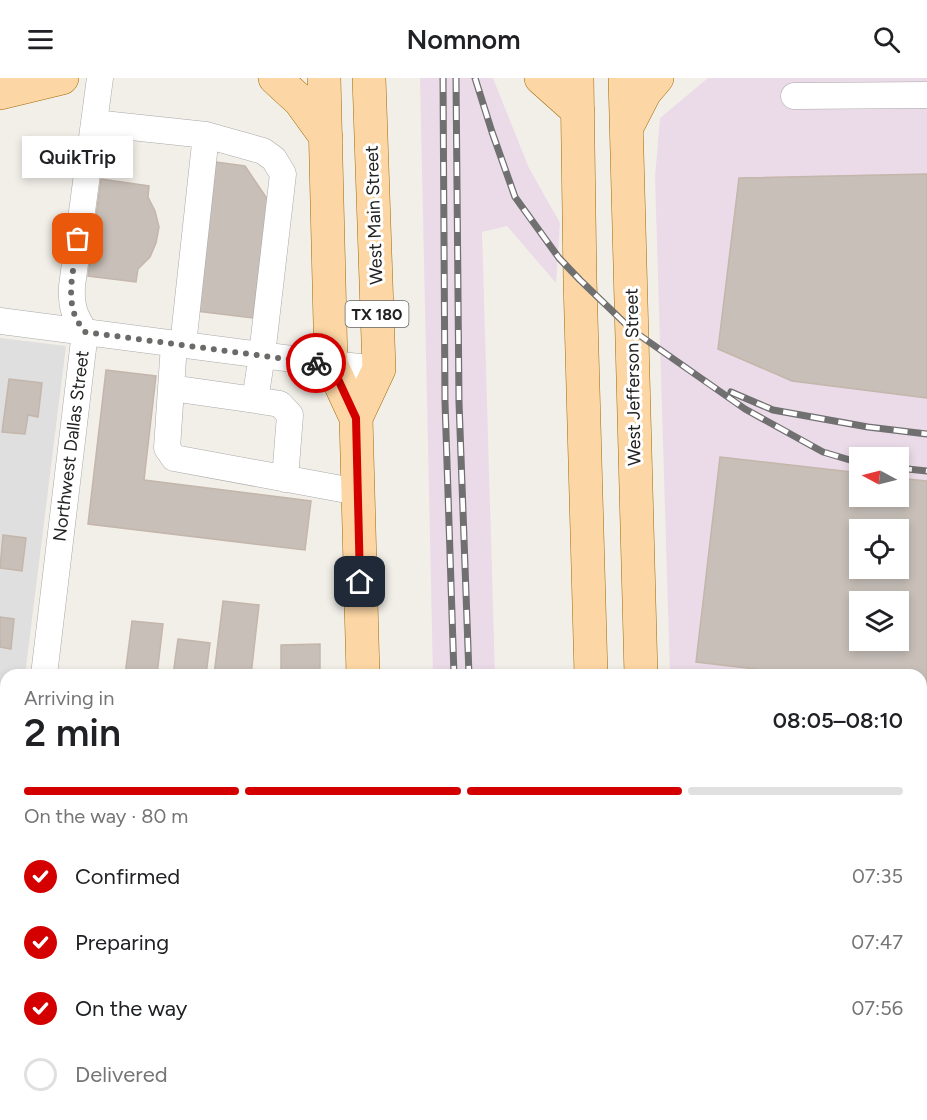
<!DOCTYPE html>
<meta charset="utf-8">
<style>
:root{--surface:#fff;--page:#f6f6f6;--text:#202124;--muted:#757577;--line:#e0e0e0;--accent:#d40000}
body{margin:0;font-family:Figtree,sans-serif;background:var(--page);color:var(--text);height:100vh;display:flex;flex-direction:column;font-size:22px;white-space:nowrap}
*{box-sizing:border-box;margin:0}
p{font-size:20px;color:var(--muted)}
.icon{flex:none;width:33px;height:33px;fill:none;stroke:currentColor;stroke-width:2;stroke-linecap:round;stroke-linejoin:round}
.map{position:relative;flex:1;overflow:hidden}
.drawer{position:absolute;left:0px;top:591px;width:927px;height:452px;display:flex;flex-direction:column;background:var(--surface);border-radius:18px 18px 0 0;box-shadow:0 3px 9px #0003}
.drawer>*{flex:none}
.needle{width:39px;rotate:277deg}
.fabs{position:absolute;left:849px;top:369px;display:grid;gap:12px}
.fabs a{display:grid;place-items:center;width:60px;height:60px;border-radius:0px;background:var(--surface);box-shadow:0 3px 9px #0003;font-size:30px}
.pin{position:absolute;display:grid;place-items:center;width:51px;height:51px;color:#fff;margin:-26px;border-radius:12px;box-shadow:0 3px 9px #0006}
.courier{position:absolute;display:grid;place-items:center;width:60px;height:60px;margin:-30px;border:4px solid #d40000;border-radius:50%;background:#fff;color:#222;box-shadow:0 2px 8px #0007}
.bubble{position:absolute;height:42px;border-radius:0px;background:var(--surface);box-shadow:0 3px 9px #0003;font-size:20px;font-weight:600;line-height:42px;text-align:center}
.summary em{font-style:normal;font-weight:600}
.summary div{display:flex;flex-direction:column-reverse}
.summary{display:flex;align-items:center;justify-content:space-between;height:102px;padding:0 24px}
h1{font-size:39px;font-weight:600;line-height:45px}
.bar{display:grid;grid-template-columns:repeat(4,1fr);gap:9px 6px;align-content:center;height:72px;padding:0 24px}
.bar i{height:8px;border-radius:4px;background:var(--line)}
.bar .current{background:var(--accent)}
.bar p{grid-column:span 4}
ol{padding:0 24px;list-style:none}
li{display:flex;align-items:center;gap:18px;height:66px}
li p{margin-inline-start:auto}
li .icon{padding:6px;border-radius:50%;background:var(--accent);color:#fff;stroke-width:4}
li:last-child{color:var(--muted)}
li i{width:33px;height:33px;border:3px solid var(--line);border-radius:50%}
header{display:flex;justify-content:space-between;align-items:center;height:78px;padding:0 24px;background:var(--surface);font-size:27px;font-weight:600}
.map>svg:first-child{display:block}
.residential{fill:#e0dfdf}
.industrial{fill:#ebdbe8;fill-rule:evenodd}
.building{fill:#c7bfb8;stroke:#c4b6ab;stroke-width:1.5;fill-rule:evenodd}
.lines{fill:none;stroke-linecap:round;stroke-linejoin:round}
.minor-casing{stroke:#a9a9a9;stroke-width:27}
.major-casing{stroke:#a06b00;stroke-width:34}
.minor{stroke:#fff;stroke-width:26}
.major{stroke:#fcd6a4;stroke-width:33}
.rail-casing{stroke:#707070;stroke-width:7}
.rail{stroke:#fff;stroke-width:4.5;stroke-dasharray:14;stroke-linecap:butt}
.done{stroke:#6b6a68;stroke-width:6;stroke-dasharray:0 10.8}
.route{stroke:#d40000;stroke-width:8}
.labels{text-anchor:middle;stroke-width:6;stroke-linejoin:round;paint-order:stroke}
.shield{fill:#fff;stroke:#646464;stroke-width:1.5}
.shield-label{font-size:16px;font-weight:bold;fill:#222}
.street-label{font-size:18px;fill:#222;stroke:#fff}
</style>
<header><svg class="icon" aria-label="menu" viewBox="0 0 24 24"><path d="M4 6h16M4 12h16M4 18h16"/></svg>Nomnom<svg class="icon" aria-label="search" viewBox="0 0 24 24"><circle cx="10" cy="10" r="6"/><path d="M15 15l6 6"/></svg></header>
<div class="map">
<svg width="927" height="1042" viewBox="0 0 927 1042">
<rect width="100%" height="100%" fill="#f2efe9"/>
<path class="residential" d="M0 260 66 268 25 597H6V617L0 616Z"/>
<path class="industrial" d="M420 0H493L529 90 560 145 556 205 507 148 482 154 495 597H433Z
M708 0H927V726L921 725V597H670L655 99 660 40ZM860 380H898V418H860ZM860 452H898V490H860ZM860 524H898V562H860Z
M461 1037H508V1042H462Z"/>
<path class="building" d="M216 84 245 88 268 122 253 240 196 233Z
M927 96V320L792 303 718 271 739 100Z
M101 101 149 108 148 119 155 133 159 149 156 165 150 179 138 191 136 204 88 198Z
M106 292 156 298 144 402 311 423 305 472 88 446Z
M9 301 42 305 38 339 28 337 25 356 2 354Z
M720 379 860 395V418H898V400L927 403V611L921 610V597H808L696 584ZM860 452H898V490H860ZM860 524H898V562H860Z
M3 457 26 460 22 493 0 490Z
M223 523 259 527 251 597H214Z
M0 539 14 541 11 571 0 569Z
M132 543 163 546 157 597H125Z
M178 561 210 565 206 597H173Z
M320 566V597H281V567Z
M0 688 6 689V784L0 783Z
M0 803 6 804V878L3 902H0Z
M921 891 927 892V1042H691L690 1036H921Z
M0 981 6 982V1036H35V1042H0Z
M106 1036H180L179 1042H106Z"/>
<g class="lines">
<g class="minor-casing">
<path id="minor" d="M794 18 927 17
M94 45 206 57 183 267
M206 57 263 73 274 81 283 96 262 277 255 322 280 326 290 337 285 401
M0 243 331 286 379 291
M174 266 167 370 174 380 358 414
M171 310 255 322
M44 597 85 254C74 237 71 228 72 208L100 0
M0 633H6
M921 692 927 693
M921 750H927
M0 792 6 793
M0 951H6
M215 1042V1036"/>
</g>
<g class="major-casing">
<path id="major" d="M275 0 300 23 326 59
M324 0 331 286 356 340 363 597
M541 0 578 33
M577 0 580 202 591 597
M625 0 641 597
M0 15 62 0
M627 49 645 14 657 0
M356 340 379 291 369 0
M375 1036V1042
M597 1036 598 1042
M643 1042V1036"/>
</g>
<use href="#minor" class="minor"/>
<use href="#major" class="major"/>
<g class="rail-casing">
<path id="rail" d="M443 0 445 324 454 597
M456 0 459 324 469 597
M475 0 492 54 515 119 559 180 580 202 632 252 745 331 823 374 860 385
M731 314 773 332 868 349 927 356
M898 390 927 393
M467 1036V1042
M480 1036V1042"/>
</g>
<use href="#rail" class="rail"/>
</g>
<g class="lines">
<path class="done" d="M78 161C75 186 66 214 75 238 77 244 82 249 85 254L316 285"/>
<path class="route" d="M316 285 331 286 356 340 360 504"/>
</g>
<g class="labels">
<rect class="shield" x="345.5" y="223" width="63" height="26" rx="4.5"/>
<g class="shield-label">
<text x="377" y="242">TX 180</text>
</g>
<g class="street-label">
<text transform="translate(374 137) rotate(-92)" y="6">West Main Street</text>
<text transform="translate(633 299) rotate(-91)" y="6">West Jefferson Street</text>
<text transform="translate(71 368) rotate(-83)" y="6">Northwest Dallas Street</text>
</g>
</g>
</svg>
<div class="fabs">
<a><svg class="needle" viewBox="-14 -14 28 28"><path d="M0-13l5 13h-10z" fill="#e53935"/><path d="M0 13l5-13h-10z" fill="#757577"/></svg></a>
<a><svg class="icon" aria-label="locate" viewBox="0 0 24 24"><circle cx="12" cy="12" r="6"/><path d="M12 2v4M12 18v4M2 12h4M18 12h4"/></svg></a>
<a><svg class="icon" aria-label="layers" viewBox="0 0 24 24"><path d="M12 4l9 5-9 5-9-5zM3 14l9 5 9-5"/></svg></a>
</div>
<div class="pin" style="left:78px;top:161px;background:#ea580c"><svg class="icon" aria-label="bag" viewBox="0 0 24 24"><path d="M5 8h14l-1 12H6zM9 8a3 3 0 0 1 6 0"/></svg></div>
<div class="pin" style="left:360px;top:504px;background:#1f2937"><svg class="icon" aria-label="home" viewBox="0 0 24 24"><path d="M3 11l9-7 9 7M6 9v11h12V9"/></svg></div>
<div class="courier" style="left:316px;top:285px"><svg class="icon" aria-label="bike" viewBox="0 0 24 24"><circle cx="6" cy="16" r="4"/><circle cx="18" cy="16" r="4"/><path d="M6 16l4-8h5l3 8M10 8l3 8H6M13 5h3"/></svg></div>
<div class="bubble" style="left:22px;top:58px;width:111px">QuikTrip</div>
<section class="drawer">
<div class="summary"><div><h1>2 min</h1><p>Arriving in</p></div><em>08:05–08:10</em></div>
<div class="bar"><i class="current"></i><i class="current"></i><i class="current"></i><i></i><p>On the way · 80 m</p></div>
<ol>
<li><svg class="icon" aria-label="check" viewBox="0 0 24 24"><path d="M5 12l5 5 9-10"/></svg>Confirmed<p>07:35</p></li>
<li><svg class="icon" aria-label="check" viewBox="0 0 24 24"><path d="M5 12l5 5 9-10"/></svg>Preparing<p>07:47</p></li>
<li><svg class="icon" aria-label="check" viewBox="0 0 24 24"><path d="M5 12l5 5 9-10"/></svg>On the way<p>07:56</p></li>
<li><i></i>Delivered</li>
</ol>
</section>
</div>
